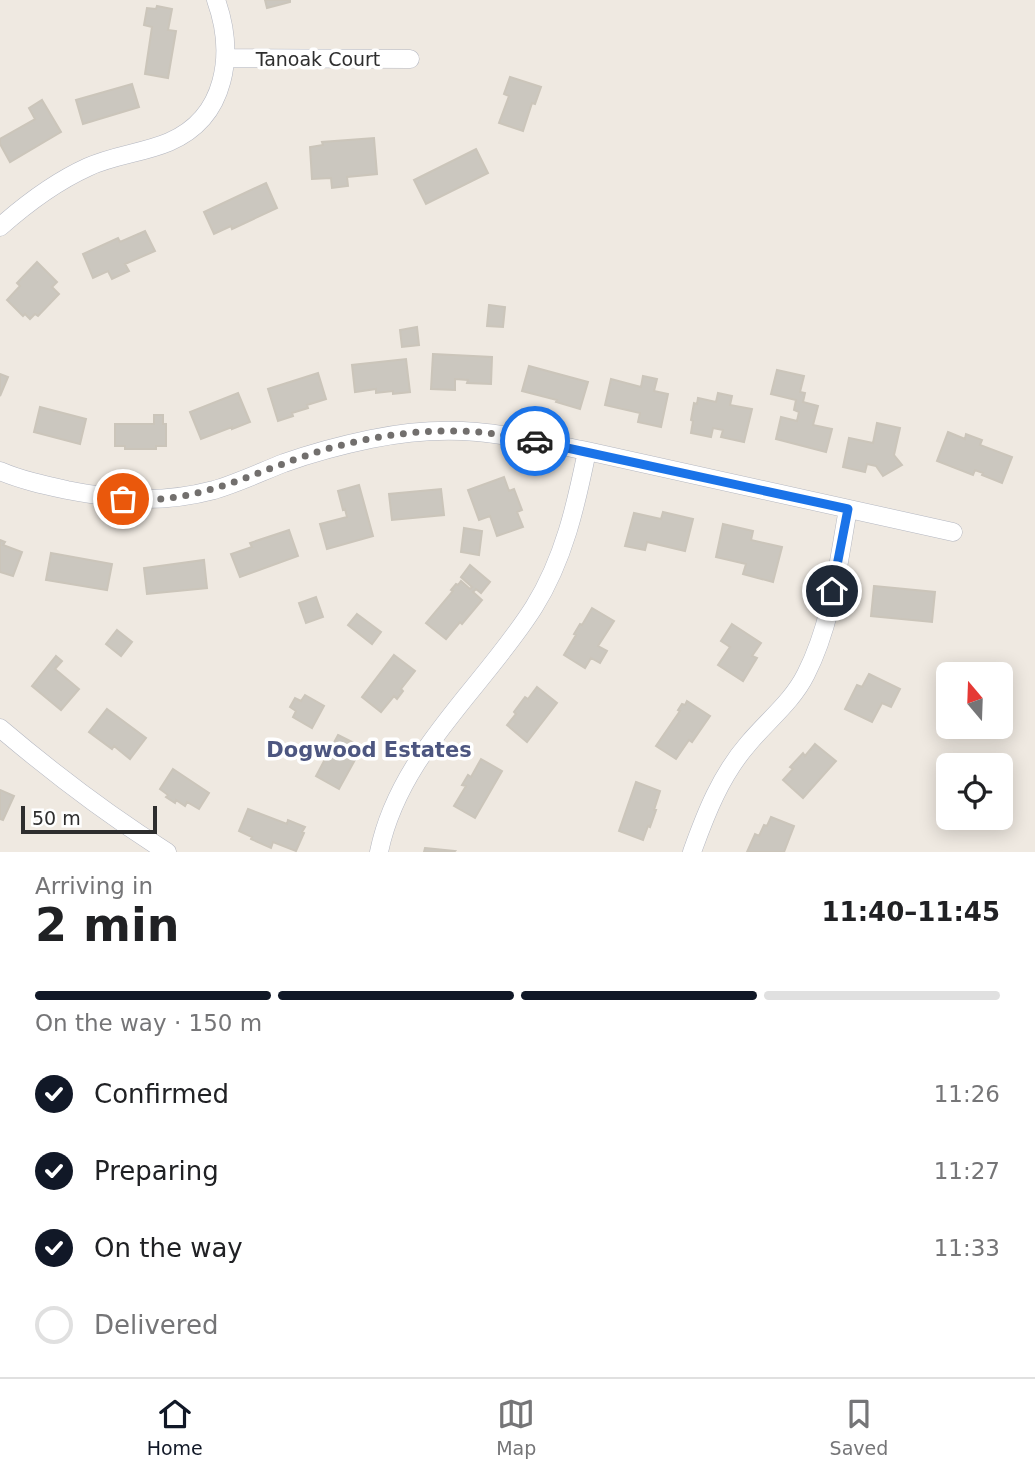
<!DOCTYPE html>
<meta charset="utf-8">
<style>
:root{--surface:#fff;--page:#f6f6f6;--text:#202124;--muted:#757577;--line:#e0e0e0;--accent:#111827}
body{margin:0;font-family:"DejaVu Sans",sans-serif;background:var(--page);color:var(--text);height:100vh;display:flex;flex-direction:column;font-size:26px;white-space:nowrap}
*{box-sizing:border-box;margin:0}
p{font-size:23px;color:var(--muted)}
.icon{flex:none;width:38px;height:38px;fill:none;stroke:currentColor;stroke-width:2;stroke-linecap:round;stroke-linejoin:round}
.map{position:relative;height:852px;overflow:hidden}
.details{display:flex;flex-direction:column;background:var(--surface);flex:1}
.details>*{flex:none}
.needle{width:46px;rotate:341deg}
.controls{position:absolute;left:936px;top:662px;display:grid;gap:14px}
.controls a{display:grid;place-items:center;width:77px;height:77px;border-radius:10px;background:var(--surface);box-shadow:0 4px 18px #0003;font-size:35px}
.scale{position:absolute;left:21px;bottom:18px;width:136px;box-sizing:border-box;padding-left:7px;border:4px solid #2e2e2e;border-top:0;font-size:19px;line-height:24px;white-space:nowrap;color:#2e2e2e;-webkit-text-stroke:5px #fff;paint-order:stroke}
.pin{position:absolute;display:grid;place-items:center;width:60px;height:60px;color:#fff;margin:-30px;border:4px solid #fff;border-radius:50%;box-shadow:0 2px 7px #0007}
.courier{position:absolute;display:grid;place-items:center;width:70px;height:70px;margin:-35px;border:5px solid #1a73e8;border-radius:50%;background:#fff;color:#222;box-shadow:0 2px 9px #0007}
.head em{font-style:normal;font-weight:800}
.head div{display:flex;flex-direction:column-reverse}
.head{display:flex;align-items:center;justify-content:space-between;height:119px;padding:0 35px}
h1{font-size:46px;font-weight:800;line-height:52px}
.bar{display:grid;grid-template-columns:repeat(4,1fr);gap:10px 7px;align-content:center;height:84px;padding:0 35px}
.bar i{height:9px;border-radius:5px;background:var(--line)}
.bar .selected{background:var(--accent)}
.bar p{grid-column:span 4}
ol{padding:0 35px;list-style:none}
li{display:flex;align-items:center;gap:21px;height:77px}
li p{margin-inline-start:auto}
li .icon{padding:7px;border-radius:50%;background:var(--accent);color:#fff;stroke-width:4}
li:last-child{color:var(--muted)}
li i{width:38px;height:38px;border:4px solid var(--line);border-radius:50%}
.tabs{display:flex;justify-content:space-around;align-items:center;height:98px;border-top:2px solid var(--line);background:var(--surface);font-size:19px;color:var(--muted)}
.tabs a{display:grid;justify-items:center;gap:4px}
.tabs .selected{color:var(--accent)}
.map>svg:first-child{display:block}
.building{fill:#cbc7bf;stroke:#cbc5ba;stroke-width:2}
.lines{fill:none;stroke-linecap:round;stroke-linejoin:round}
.minor-casing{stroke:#b4b7c1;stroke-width:19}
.minor{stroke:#fff;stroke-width:18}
.done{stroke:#726f6d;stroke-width:7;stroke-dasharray:0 12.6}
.route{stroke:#1a73e8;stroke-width:9}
.labels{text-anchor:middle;stroke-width:7;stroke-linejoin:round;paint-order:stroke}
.street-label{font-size:19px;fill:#2e2e2e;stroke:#fff}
.neighbourhood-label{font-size:21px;font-weight:bold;fill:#4d5680;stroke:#fff}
</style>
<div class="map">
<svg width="1035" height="852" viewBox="0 0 1035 852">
<rect width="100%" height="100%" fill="#efe9e1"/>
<path class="building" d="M265 0H290V2L267 8Z
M157 6 172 9 168 30 176 31 168 78 145 74 152 27 144 25 147 8 156 9Z
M510 77 541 87 535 104 532 103 523 131 499 123 509 96 504 94Z
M132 84 139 107 83 124 76 100Z
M42 100 61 132 10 162 0 144V139L35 119 29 108Z
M374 138 377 174 347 177 348 186 332 188 331 178 312 179 310 147 323 145 322 142Z
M476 149 488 173 426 204 414 180Z
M266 183 277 208 232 229 231 226 214 234 204 212Z
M145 231 155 251 125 264 129 271 112 279 108 271 93 278 83 254 118 238 120 242Z
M37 262 57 282 52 287 59 294 38 316 35 314 30 319 25 314 23 316 7 300 20 286 17 283Z
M489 305 505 307 503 327 487 326Z
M417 327 419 345 402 347 400 330Z
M433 354 492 357 491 384 467 383 468 380 455 379V390L431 389Z
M406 359 410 392 393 394V391L376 393V389L355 392 352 365Z
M529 366 588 382 580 409 556 402 557 400 522 391Z
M777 370 804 376 800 392 805 393 803 402 818 406 813 425 832 429 826 452 776 439 781 417 797 421 799 412 794 410 796 400 771 394Z
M318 373 326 399 307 405 308 408 292 413 293 416 278 421 268 389Z
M0 374 8 377 0 396Z
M643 376 657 379 654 391 668 394 661 427 638 422 640 413 605 405 611 379 641 387Z
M238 393 250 422 232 429V427L201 439 190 412Z
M718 393 732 396 730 405 752 409 744 442 721 437 723 430 713 428 711 437 691 433 693 421 691 420 694 403 697 404 698 398 716 402Z
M40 407 86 419 80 444 34 432Z
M154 415H163V424H166V446H156V449H125V446H115V424H154Z
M877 423 900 428 894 455 902 465 883 476 876 466 867 464 865 472 843 467 849 438 873 443Z
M948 432 965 439 966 434 982 440 980 445 1012 457 1002 483 982 475 983 473 975 470 973 475 937 461Z
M504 477 509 491 514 489 522 510 517 512 523 527 497 536 490 516 479 520 468 490Z
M359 485 373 536 327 549 320 524 347 517 345 509 343 510 338 491Z
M441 489 444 515 392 520 389 494Z
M663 512 693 519 685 551 647 542 645 550 625 546 634 513 661 519Z
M723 524 753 531 751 540 782 547 773 582 743 574 746 564 716 557Z
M464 528 482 531 479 555 461 552Z
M289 530 298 556 240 577 231 554 252 547 250 543Z
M0 540 5 542 3 545 22 552 13 576 0 572Z
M51 553 112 564 107 590 46 580Z
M204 560 207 588 147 594 144 568Z
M470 565 490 582 481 593 476 589 473 592 482 600 462 624 460 622 446 639 426 623 453 591 451 590 456 584 458 585 461 581 470 589 472 587 461 577Z
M874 586 935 592 932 622 871 616Z
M316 597 323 617 306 623 299 603Z
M592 608 614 621 598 646 607 651 600 663 591 658 585 668 564 655 576 635 574 634 580 624 582 625Z
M357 614 381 632 372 644 348 625Z
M732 624 761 643 752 656 757 658 743 681 718 665 730 647 721 641Z
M117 630 132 642 121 656 106 644Z
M394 655 415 671 401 689 403 691 397 699 394 696 381 712 362 697Z
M56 656 62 661 55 669 79 689 61 710 32 686Z
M869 674 900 689 891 707 882 703 872 722 845 709 857 685 862 687Z
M537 687 557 703 527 742 507 725 516 714 514 712 525 697 528 699Z
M305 695 324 706 312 728 293 717 296 711 290 707 295 698 301 701Z
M687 701 710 716 692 742 689 740 676 759 656 746 680 711 678 710 682 704 685 705Z
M107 709 146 738 130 759 114 746 112 749 89 732Z
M338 735 362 747 339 789 316 776Z
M815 744 836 761 803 798 783 780 793 769 790 767 803 753 805 756Z
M481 759 502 771 475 818 454 806 466 786 462 785 468 775 471 777Z
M173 769 209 793 199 809 187 802 185 806 176 800 175 803 166 797 168 795 160 789Z
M636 782 660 791 654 810H656L650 827 648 826 643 840 619 831Z
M0 790 14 796 3 820 0 819Z
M248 809 287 824 288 820 305 827 302 832 304 833 296 851 273 842 271 848 251 839 252 837 239 831Z
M771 817 794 826 784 852H747L755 834 759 836 764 825 767 826Z
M425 848 455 851 454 852H424Z"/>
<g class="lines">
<g class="minor-casing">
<path id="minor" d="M226 58 410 59
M0 227C27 203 55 182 88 167 114 155 143 153 169 142 227 117 235 53 216 0
M0 471C21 480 44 485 67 490 119 500 161 504 214 490 238 483 261 472 284 463 312 453 342 445 371 439 405 432 443 429 477 432 514 435 551 444 587 451L953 532
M0 728C53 773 108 815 167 852
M379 852C399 754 483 688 534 607 564 559 576 505 587 451
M692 852C706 813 721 775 748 744 768 720 792 702 806 674 832 623 838 564 848 509"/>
</g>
<use href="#minor" class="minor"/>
</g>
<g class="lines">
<path class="done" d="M123 499C203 506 260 467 334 447 380 435 429 428 477 432 496 433 516 438 535 441"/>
<path class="route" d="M535 441 848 509 832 591"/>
</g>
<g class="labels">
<g class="street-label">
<text x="318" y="66">Tanoak Court</text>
</g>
<g class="neighbourhood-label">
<text x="369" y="757">Dogwood Estates</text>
</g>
</g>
</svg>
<div class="controls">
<a><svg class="needle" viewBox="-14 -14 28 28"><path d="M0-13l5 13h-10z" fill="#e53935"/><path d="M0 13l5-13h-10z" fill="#757577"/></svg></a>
<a><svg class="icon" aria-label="locate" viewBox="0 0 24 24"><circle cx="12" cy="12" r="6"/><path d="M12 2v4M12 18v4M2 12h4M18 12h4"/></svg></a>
</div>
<div class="scale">50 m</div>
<div class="pin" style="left:123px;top:499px;background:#ea580c"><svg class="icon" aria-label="bag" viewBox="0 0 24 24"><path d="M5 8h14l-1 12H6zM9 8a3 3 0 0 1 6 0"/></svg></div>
<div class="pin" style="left:832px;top:591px;background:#1f2937"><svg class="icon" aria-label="home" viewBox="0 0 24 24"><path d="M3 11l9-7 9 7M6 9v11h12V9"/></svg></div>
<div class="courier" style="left:535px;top:441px"><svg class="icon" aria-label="car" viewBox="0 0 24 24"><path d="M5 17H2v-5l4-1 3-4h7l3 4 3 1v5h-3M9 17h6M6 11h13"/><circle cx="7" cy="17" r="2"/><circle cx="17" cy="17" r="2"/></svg></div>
</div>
<section class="details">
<div class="head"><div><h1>2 min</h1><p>Arriving in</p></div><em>11:40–11:45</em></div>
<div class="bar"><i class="selected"></i><i class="selected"></i><i class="selected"></i><i></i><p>On the way · 150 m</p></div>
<ol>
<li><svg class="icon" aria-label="check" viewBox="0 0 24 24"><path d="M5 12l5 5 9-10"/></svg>Confirmed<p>11:26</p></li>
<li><svg class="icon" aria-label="check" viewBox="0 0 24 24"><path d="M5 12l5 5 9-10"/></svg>Preparing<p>11:27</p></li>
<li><svg class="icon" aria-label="check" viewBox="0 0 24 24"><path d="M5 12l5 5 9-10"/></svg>On the way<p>11:33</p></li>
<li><i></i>Delivered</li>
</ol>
</section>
<nav class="tabs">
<a class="selected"><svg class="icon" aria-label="home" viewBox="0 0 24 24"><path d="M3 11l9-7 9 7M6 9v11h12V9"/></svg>Home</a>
<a><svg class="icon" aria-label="map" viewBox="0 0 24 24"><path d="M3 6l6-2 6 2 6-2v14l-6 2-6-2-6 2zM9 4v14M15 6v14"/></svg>Map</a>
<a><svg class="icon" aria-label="saved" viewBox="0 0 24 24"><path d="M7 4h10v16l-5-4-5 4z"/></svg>Saved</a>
</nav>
